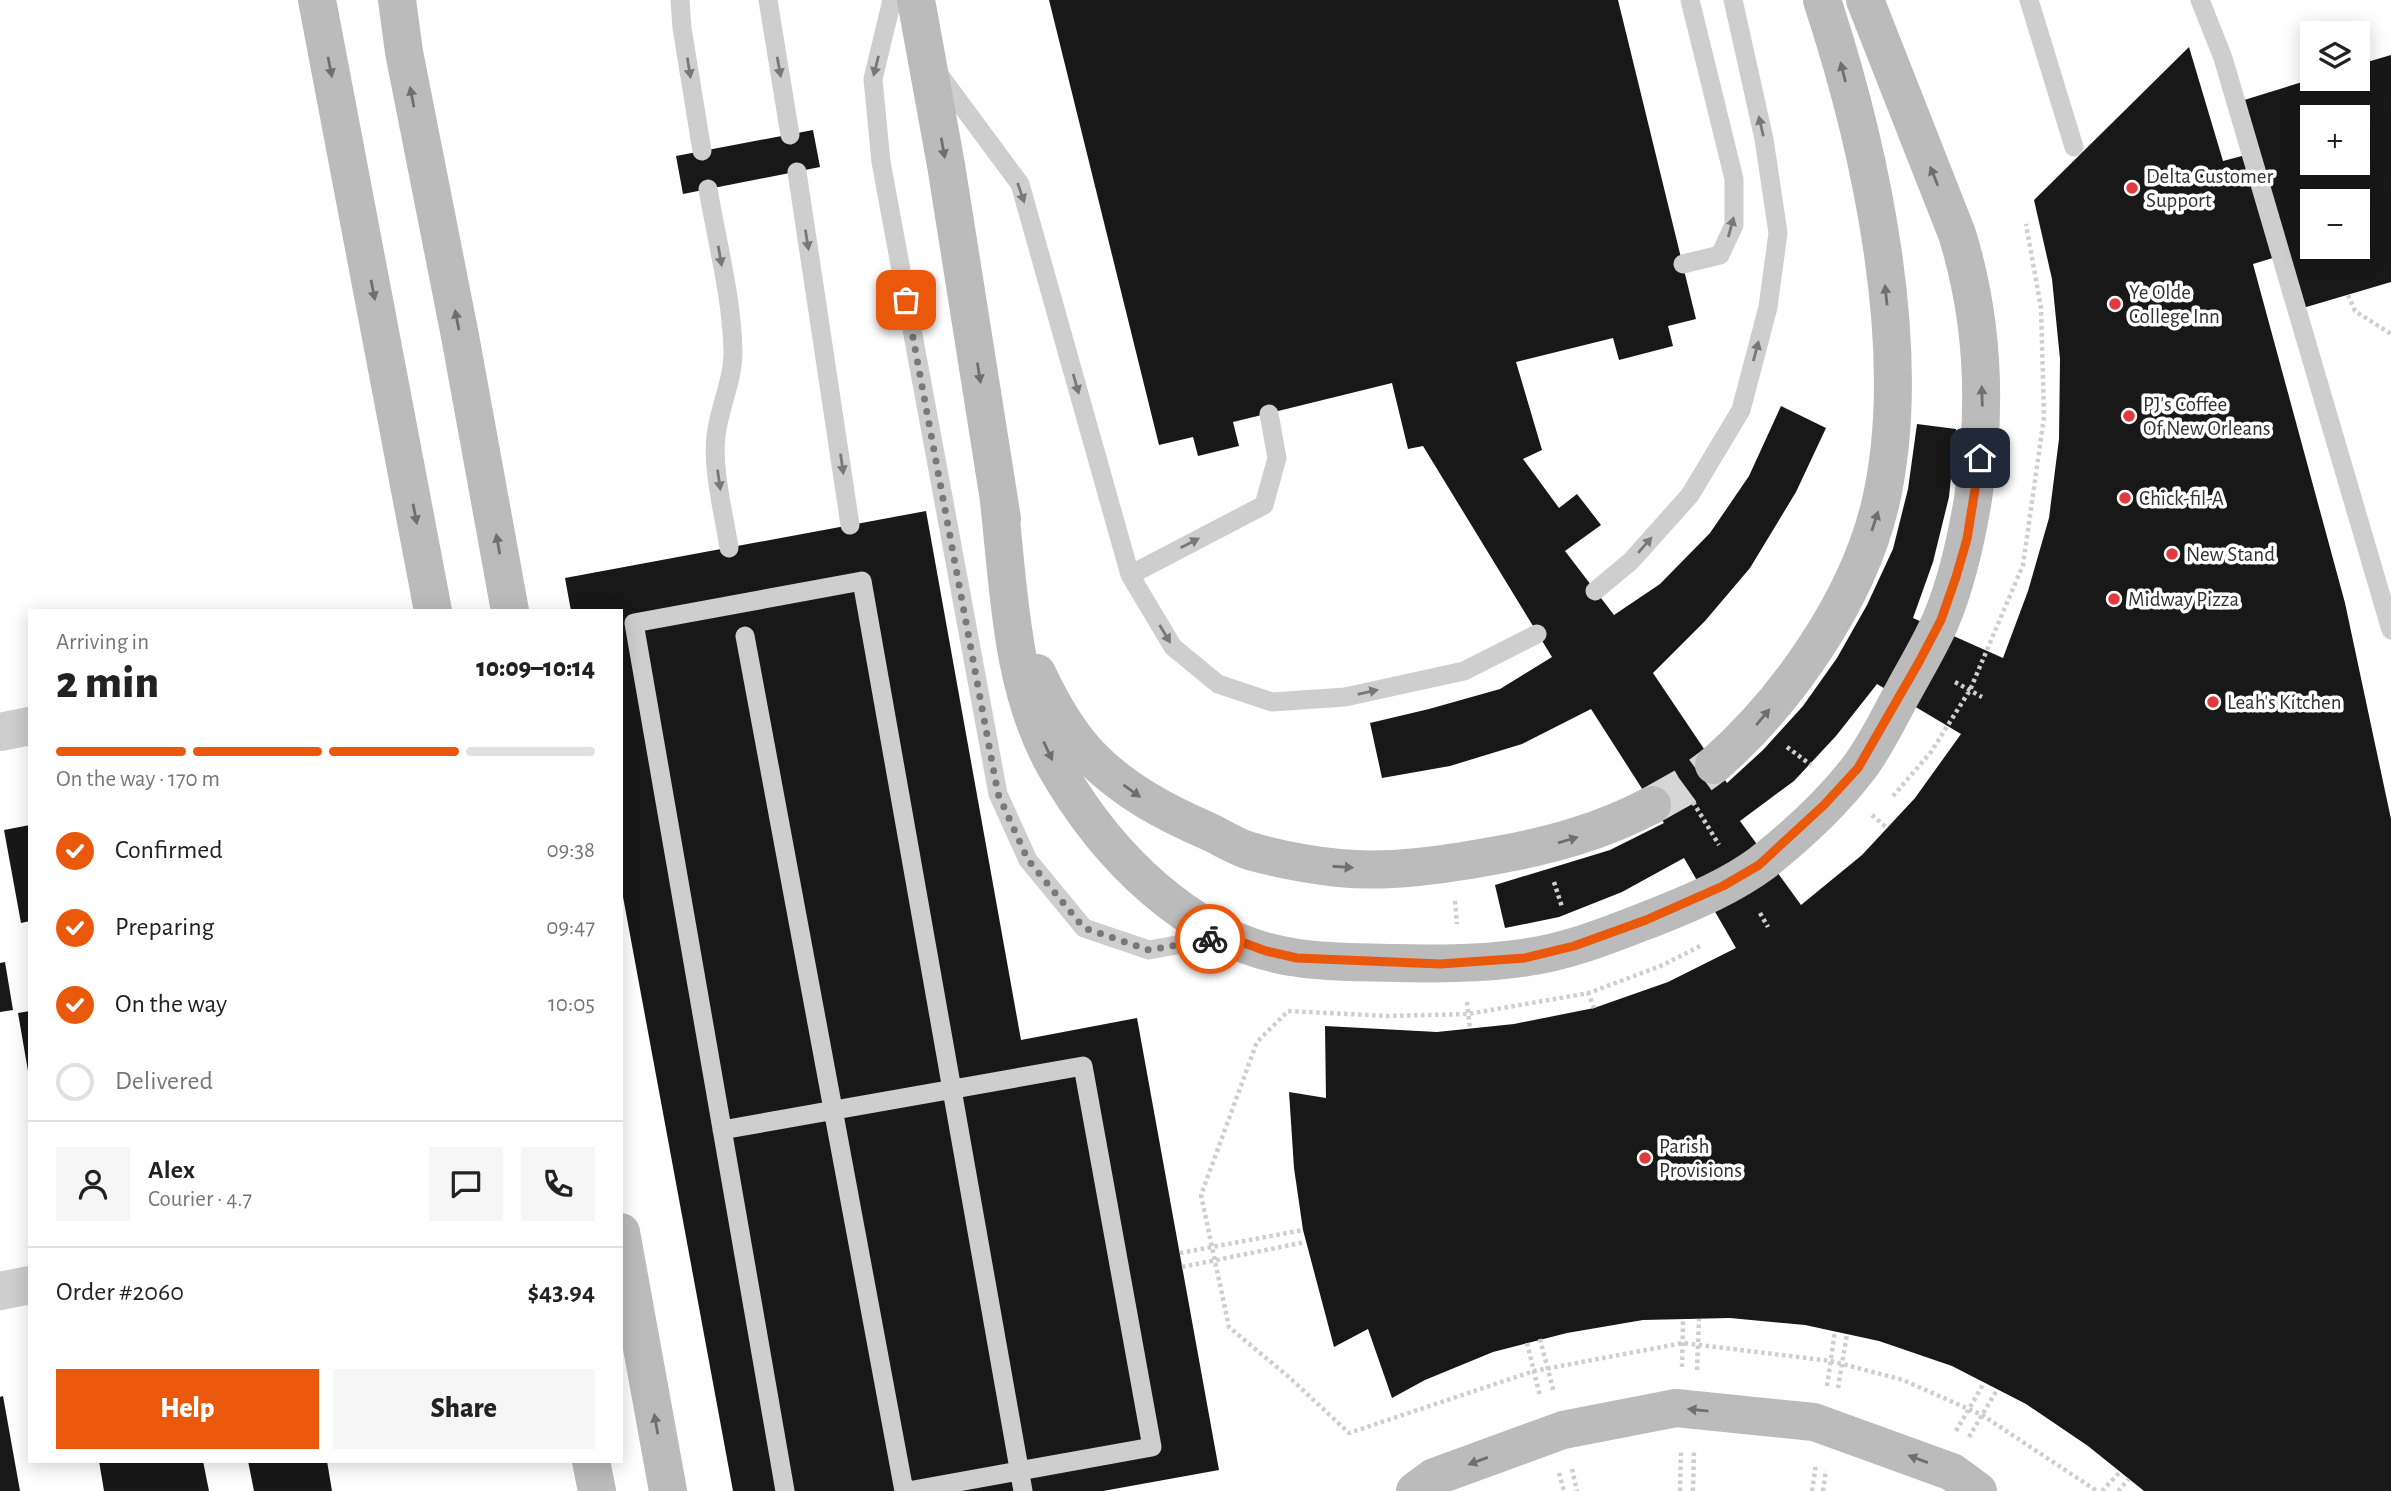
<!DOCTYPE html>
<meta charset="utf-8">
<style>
:root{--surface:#fff;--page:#f6f6f6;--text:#222;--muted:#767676;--line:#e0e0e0;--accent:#ea580c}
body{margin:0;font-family:"Alegreya Sans",sans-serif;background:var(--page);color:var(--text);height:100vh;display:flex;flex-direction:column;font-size:26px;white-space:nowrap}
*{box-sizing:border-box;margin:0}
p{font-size:23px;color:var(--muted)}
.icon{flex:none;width:38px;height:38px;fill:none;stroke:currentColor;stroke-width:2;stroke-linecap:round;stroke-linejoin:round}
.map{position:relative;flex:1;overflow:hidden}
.side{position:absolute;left:28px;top:609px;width:595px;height:854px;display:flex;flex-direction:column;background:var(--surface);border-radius:0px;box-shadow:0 4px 18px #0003}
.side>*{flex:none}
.fabs{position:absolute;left:2300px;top:21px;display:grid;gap:14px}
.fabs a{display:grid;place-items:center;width:70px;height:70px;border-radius:0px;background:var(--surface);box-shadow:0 4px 18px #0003;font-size:35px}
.pin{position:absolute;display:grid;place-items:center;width:60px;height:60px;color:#fff;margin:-30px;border-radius:14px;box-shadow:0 4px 10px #0006}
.courier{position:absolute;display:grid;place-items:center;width:70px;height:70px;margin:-35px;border:5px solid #ea580c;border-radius:50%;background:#fff;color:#222;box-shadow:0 2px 9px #0007}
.overview em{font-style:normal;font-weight:800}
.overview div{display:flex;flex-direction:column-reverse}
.overview{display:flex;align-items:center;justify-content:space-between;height:119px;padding:0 28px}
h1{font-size:46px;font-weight:800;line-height:52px}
.bar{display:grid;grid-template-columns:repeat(4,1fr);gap:10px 7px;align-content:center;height:84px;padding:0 28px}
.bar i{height:9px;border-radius:5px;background:var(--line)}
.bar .on{background:var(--accent)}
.bar p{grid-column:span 4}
.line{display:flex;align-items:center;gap:18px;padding:0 28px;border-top:2px solid var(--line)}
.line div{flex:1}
.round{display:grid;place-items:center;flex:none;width:74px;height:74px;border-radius:0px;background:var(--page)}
ol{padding:0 28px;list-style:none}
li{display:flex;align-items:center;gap:21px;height:77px}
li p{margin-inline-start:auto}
li .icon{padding:7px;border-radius:50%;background:var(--accent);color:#fff;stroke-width:4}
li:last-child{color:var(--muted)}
li i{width:38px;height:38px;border:4px solid var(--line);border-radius:50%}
.button{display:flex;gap:14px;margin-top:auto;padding:14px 28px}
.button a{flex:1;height:80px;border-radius:0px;background:var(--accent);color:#fff;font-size:28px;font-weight:800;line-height:80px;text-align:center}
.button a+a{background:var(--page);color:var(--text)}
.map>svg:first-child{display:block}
.building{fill:#181818;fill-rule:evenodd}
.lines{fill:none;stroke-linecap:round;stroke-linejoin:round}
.secondary-tunnel{stroke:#d6d6d6;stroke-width:38;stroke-dasharray:38 19;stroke-linecap:butt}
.path{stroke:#cecece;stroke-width:4.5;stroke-dasharray:3.5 3.5;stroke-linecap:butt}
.service{stroke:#cecece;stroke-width:19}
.minor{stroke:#cecece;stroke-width:38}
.secondary{stroke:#bbb;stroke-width:38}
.path-bridge{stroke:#cecece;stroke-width:4.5;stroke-dasharray:3.5 3.5;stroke-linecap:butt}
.secondary-bridge{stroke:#bbb;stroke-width:38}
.oneway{fill:#787878}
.oneway2{fill:#6f6f6f}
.done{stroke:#797979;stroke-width:7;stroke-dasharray:0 12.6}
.route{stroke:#ea580c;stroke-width:9}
.poi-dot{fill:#e13a3d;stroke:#fff;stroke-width:2.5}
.labels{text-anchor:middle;stroke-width:7;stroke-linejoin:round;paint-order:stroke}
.poi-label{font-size:21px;fill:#313131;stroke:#fff;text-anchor:start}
</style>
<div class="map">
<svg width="2391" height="1491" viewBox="0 0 2391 1491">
<rect width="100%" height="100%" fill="#fff"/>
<path class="building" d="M1049 0H1618L1696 319 1668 326 1673 346 1619 360 1613 338 1516 362 1542 450 1523 459 1559 508 1577 494 1601 525 1565 551 1614 615 1660 584 1710 533 1749 476 1781 406 1826 428 1796 492 1750 568 1705 621 1653 673 1727 783 1763 750 1803 706 1837 658 1867 605 1893 549 1908 489 1917 424 1956 429 1949 497 1933 562 1913 618 2003 658 2028 591 2049 518 2059 439 2060 359 2052 279 2034 200 2189 47 2223 161 2257 152 2241 101 2312 79H2357V65L2391 55V282L2303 308 2286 254 2253 264 2345 603 2391 819V1491H2144L2088 1446 2026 1404 1952 1366 1879 1341 1805 1325 1730 1318 1643 1320 1567 1333 1493 1352 1425 1380 1392 1398 1368 1329 1334 1347 1303 1230 1294 1168 1289 1092 1326 1098 1325 1026 1437 1032 1514 1024 1594 1008 1668 982 1736 948 1684 858 1622 892 1559 917 1505 928 1495 885 1610 850 1664 823 1591 709 1522 744 1450 766 1382 778 1370 723 1429 709 1500 689 1552 657 1423 446 1408 449 1392 383 1233 422 1239 446 1198 456 1193 437 1159 445ZM2312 117H2357V163H2312ZM2312 201H2357V247H2312ZM1877 684 1961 734 1915 798 1862 855 1801 905 1740 821 1794 781 1836 736Z
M813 130 820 167 683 194 676 156Z
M926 511 1021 1040 1137 1018 1219 1470 1103 1491H733L621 886V611H571L565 578Z
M30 825V921L21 923 4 830Z
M5 962 13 1010 0 1012V963Z
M30 1011V1071H28L18 1013Z
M3 1396 20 1491H0V1397Z
M99 1461H203L209 1491H104Z
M248 1461H327L332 1491H254Z"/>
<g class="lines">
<path class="secondary-tunnel" d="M1652 805 1684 787 1714 765"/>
<path class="path" d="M2348 295 2355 311 2391 334
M1955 682 1982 697
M1787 747 1811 765
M1893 796 1931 752 1970 690 2023 565 2044 417 2041 308 2026 224
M1693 802 1719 845
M1872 815 1887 828
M1554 882 1562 907
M1455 901 1457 924
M1760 913 1768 927
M1700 946 1663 965 1589 993 1468 1014 1388 1016 1288 1011 1257 1042 1201 1195 1229 1327 1290 1378 1349 1433 1534 1371 1683 1343 1831 1361 1903 1380 1982 1415 2097 1491
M1588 992 1594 1008
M1467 1002 1470 1029
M1182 1267 1305 1242
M1527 1343 1540 1396
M1682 1367 1683 1319
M1827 1386 1835 1331
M1969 1437 1997 1390
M1559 1473 1564 1491
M1680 1491 1681 1449
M1812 1491 1816 1464
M2102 1491 2120 1472
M2118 1491 2129 1479"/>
<path class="service" d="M680 0 682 28 702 151
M768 0 790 135
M892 0 873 79 881 162 998 794 1028 860 1084 928 1149 950 1220 937
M2029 0 2074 147
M2200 0 2223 58 2391 630
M937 72 1020 184 1130 575 1173 647 1218 684 1272 702 1345 697 1464 671 1537 634
M797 172 850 525
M708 189C717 242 732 298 733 352 733 381 719 408 716 436 712 470 724 514 729 548
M1683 264 1720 255 1734 225V179L1690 0
M1130 575 1264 505 1277 458 1269 414
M1595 591 1631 561 1690 495 1741 410 1768 307 1778 233 1764 139 1733 0
M745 636 904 1491
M722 1130 1083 1066 1152 1447 908 1491
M785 1491 634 623 862 581 1023 1491"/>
<path class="minor" d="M0 732 30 726
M0 1291 30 1285"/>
<path class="secondary" d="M317 0 433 611
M397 0 404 52 460 336 510 611
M916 0 946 165 1002 519
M998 493C1009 583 1009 683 1054 764 1104 853 1191 944 1298 958 1330 963 1364 962 1396 963 1438 964 1480 964 1522 958 1569 952 1614 933 1658 916 1693 902 1731 886 1762 863 1796 836 1832 803 1858 769 1876 746 1889 717 1903 692 1916 668 1930 645 1941 620 1957 582 1966 541 1973 499 1987 410 1984 321 1957 234L1865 0
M1037 673C1050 701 1067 731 1088 754 1123 791 1166 813 1212 833 1224 839 1237 847 1250 851 1278 859 1310 865 1339 868 1389 873 1442 865 1492 856 1549 846 1601 832 1652 805
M1714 765C1787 701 1857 601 1880 505 1916 353 1870 146 1822 0
M621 1232 668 1491
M591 1461 597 1491"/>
<path class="path-bridge" d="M1180 1253 1303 1230
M1540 1339 1554 1393
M1697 1370 1699 1319
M1838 1388 1847 1334
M1956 1431 1984 1383
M1572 1469 1577 1491
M1693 1491 1694 1449
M1823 1491 1826 1470"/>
<path class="secondary-bridge" d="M1415 1491 1434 1477 1563 1430 1676 1408 1814 1422 1952 1472 1978 1491"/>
</g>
<defs><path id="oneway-solid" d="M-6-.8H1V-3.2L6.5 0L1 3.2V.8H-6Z" transform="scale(1.75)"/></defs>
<g class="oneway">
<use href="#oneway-solid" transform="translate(876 66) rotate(104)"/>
<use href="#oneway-solid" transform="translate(779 67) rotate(80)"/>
<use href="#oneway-solid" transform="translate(689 68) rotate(81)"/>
<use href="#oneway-solid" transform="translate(1761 126) rotate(-103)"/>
<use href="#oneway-solid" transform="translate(1021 193) rotate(71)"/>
<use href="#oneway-solid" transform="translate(1731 227) rotate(-75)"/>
<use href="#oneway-solid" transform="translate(807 240) rotate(81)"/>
<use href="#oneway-solid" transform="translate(720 256) rotate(80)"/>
<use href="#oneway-solid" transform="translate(1756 351) rotate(-75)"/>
<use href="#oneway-solid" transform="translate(1076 384) rotate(74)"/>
<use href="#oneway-solid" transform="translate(842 464) rotate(82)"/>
<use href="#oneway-solid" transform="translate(719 480) rotate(82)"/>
<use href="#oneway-solid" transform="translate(1190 543) rotate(-27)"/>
<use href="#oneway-solid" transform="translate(1645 545) rotate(-49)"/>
<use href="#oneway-solid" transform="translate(1165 634) rotate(59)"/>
<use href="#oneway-solid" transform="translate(1368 692) rotate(-13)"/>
</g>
<g class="oneway2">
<use href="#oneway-solid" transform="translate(330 67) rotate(79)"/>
<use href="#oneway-solid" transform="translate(1843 72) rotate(-104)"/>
<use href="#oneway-solid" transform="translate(412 97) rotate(-101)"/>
<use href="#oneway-solid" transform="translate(943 148) rotate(80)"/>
<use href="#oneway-solid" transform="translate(1934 176) rotate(-112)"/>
<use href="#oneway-solid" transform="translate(373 290) rotate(79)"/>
<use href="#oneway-solid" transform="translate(1886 295) rotate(-96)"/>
<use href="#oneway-solid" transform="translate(457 320) rotate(-101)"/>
<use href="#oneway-solid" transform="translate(979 373) rotate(81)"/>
<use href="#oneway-solid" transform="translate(1982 396) rotate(-92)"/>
<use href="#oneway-solid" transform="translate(415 514) rotate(79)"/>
<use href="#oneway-solid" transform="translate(1875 521) rotate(-72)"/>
<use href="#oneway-solid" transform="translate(498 544) rotate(-100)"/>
<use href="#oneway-solid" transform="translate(1763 717) rotate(-50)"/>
<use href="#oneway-solid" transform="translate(1048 751) rotate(65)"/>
<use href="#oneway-solid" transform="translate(1132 791) rotate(36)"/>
<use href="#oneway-solid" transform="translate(1568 840) rotate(-16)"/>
<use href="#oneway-solid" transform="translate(1343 867) rotate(4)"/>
<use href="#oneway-solid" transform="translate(1698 1410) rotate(-174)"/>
<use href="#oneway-solid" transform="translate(656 1424) rotate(-100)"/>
<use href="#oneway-solid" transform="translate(1918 1459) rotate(-160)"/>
<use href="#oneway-solid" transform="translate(1478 1461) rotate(160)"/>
</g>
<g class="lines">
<path class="done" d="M906 300 998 794 1028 860 1084 928 1149 950 1210 939"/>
<path class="route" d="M1210 939 1225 936 1266 951 1297 958 1440 964 1525 958 1574 946 1646 920 1723 886 1759 865 1824 805 1858 768 1919 662 1941 620 1956 577 1967 539 1980 458"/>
</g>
<g class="poi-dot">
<circle cx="2132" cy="188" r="7"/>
<circle cx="2115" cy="304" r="7"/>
<circle cx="2129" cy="416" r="7"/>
<circle cx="2125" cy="498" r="7"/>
<circle cx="2172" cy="554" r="7"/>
<circle cx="2114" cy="599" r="7"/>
<circle cx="2213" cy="702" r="7"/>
<circle cx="1645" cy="1158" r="7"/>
</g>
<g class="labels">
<g class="poi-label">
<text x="2146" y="183">Delta Customer<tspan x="2146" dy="24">Support</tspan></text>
<text x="2129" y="299">Ye Olde<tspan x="2129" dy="24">College Inn</tspan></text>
<text x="2143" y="411">PJ's Coffee<tspan x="2143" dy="24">Of New Orleans</tspan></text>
<text x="2139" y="505">Chick-fil-A</text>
<text x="2186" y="561">New Stand</text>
<text x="2128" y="606">Midway Pizza</text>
<text x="2227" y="709">Leah's Kitchen</text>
<text x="1659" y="1153">Parish<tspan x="1659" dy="24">Provisions</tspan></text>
</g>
</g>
</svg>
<div class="fabs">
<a><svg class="icon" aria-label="layers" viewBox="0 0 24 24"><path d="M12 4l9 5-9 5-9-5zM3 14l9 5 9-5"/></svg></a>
<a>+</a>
<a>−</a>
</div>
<div class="pin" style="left:906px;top:300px;background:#ea580c"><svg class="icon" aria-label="bag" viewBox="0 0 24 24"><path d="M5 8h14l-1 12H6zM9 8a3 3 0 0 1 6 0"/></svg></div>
<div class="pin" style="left:1980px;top:458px;background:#1f2937"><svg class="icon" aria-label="home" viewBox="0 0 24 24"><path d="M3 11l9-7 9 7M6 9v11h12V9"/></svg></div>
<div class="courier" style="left:1210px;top:939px"><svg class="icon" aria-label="bike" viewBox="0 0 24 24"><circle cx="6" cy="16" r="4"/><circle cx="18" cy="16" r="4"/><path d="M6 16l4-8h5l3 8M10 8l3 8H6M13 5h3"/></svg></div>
<section class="side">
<div class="overview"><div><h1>2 min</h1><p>Arriving in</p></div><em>10:09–10:14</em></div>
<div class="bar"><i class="on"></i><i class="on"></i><i class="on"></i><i></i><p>On the way · 170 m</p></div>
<ol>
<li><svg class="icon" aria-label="check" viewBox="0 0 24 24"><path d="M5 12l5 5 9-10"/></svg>Confirmed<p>09:38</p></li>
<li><svg class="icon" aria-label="check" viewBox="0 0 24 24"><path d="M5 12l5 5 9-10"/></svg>Preparing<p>09:47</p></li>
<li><svg class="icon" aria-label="check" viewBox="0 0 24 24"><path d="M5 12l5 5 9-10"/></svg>On the way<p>10:05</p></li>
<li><i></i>Delivered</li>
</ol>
<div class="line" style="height:126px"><a class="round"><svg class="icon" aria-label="person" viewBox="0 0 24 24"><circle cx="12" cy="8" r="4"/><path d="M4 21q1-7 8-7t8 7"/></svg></a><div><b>Alex</b><p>Courier · 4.7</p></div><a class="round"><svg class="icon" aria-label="chat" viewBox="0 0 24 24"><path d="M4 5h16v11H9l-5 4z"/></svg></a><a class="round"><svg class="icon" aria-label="phone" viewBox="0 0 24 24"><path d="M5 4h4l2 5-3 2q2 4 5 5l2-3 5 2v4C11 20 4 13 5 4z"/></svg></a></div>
<div class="line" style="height:91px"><div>Order #2060</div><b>$43.94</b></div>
<div class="button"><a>Help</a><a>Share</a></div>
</section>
</div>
